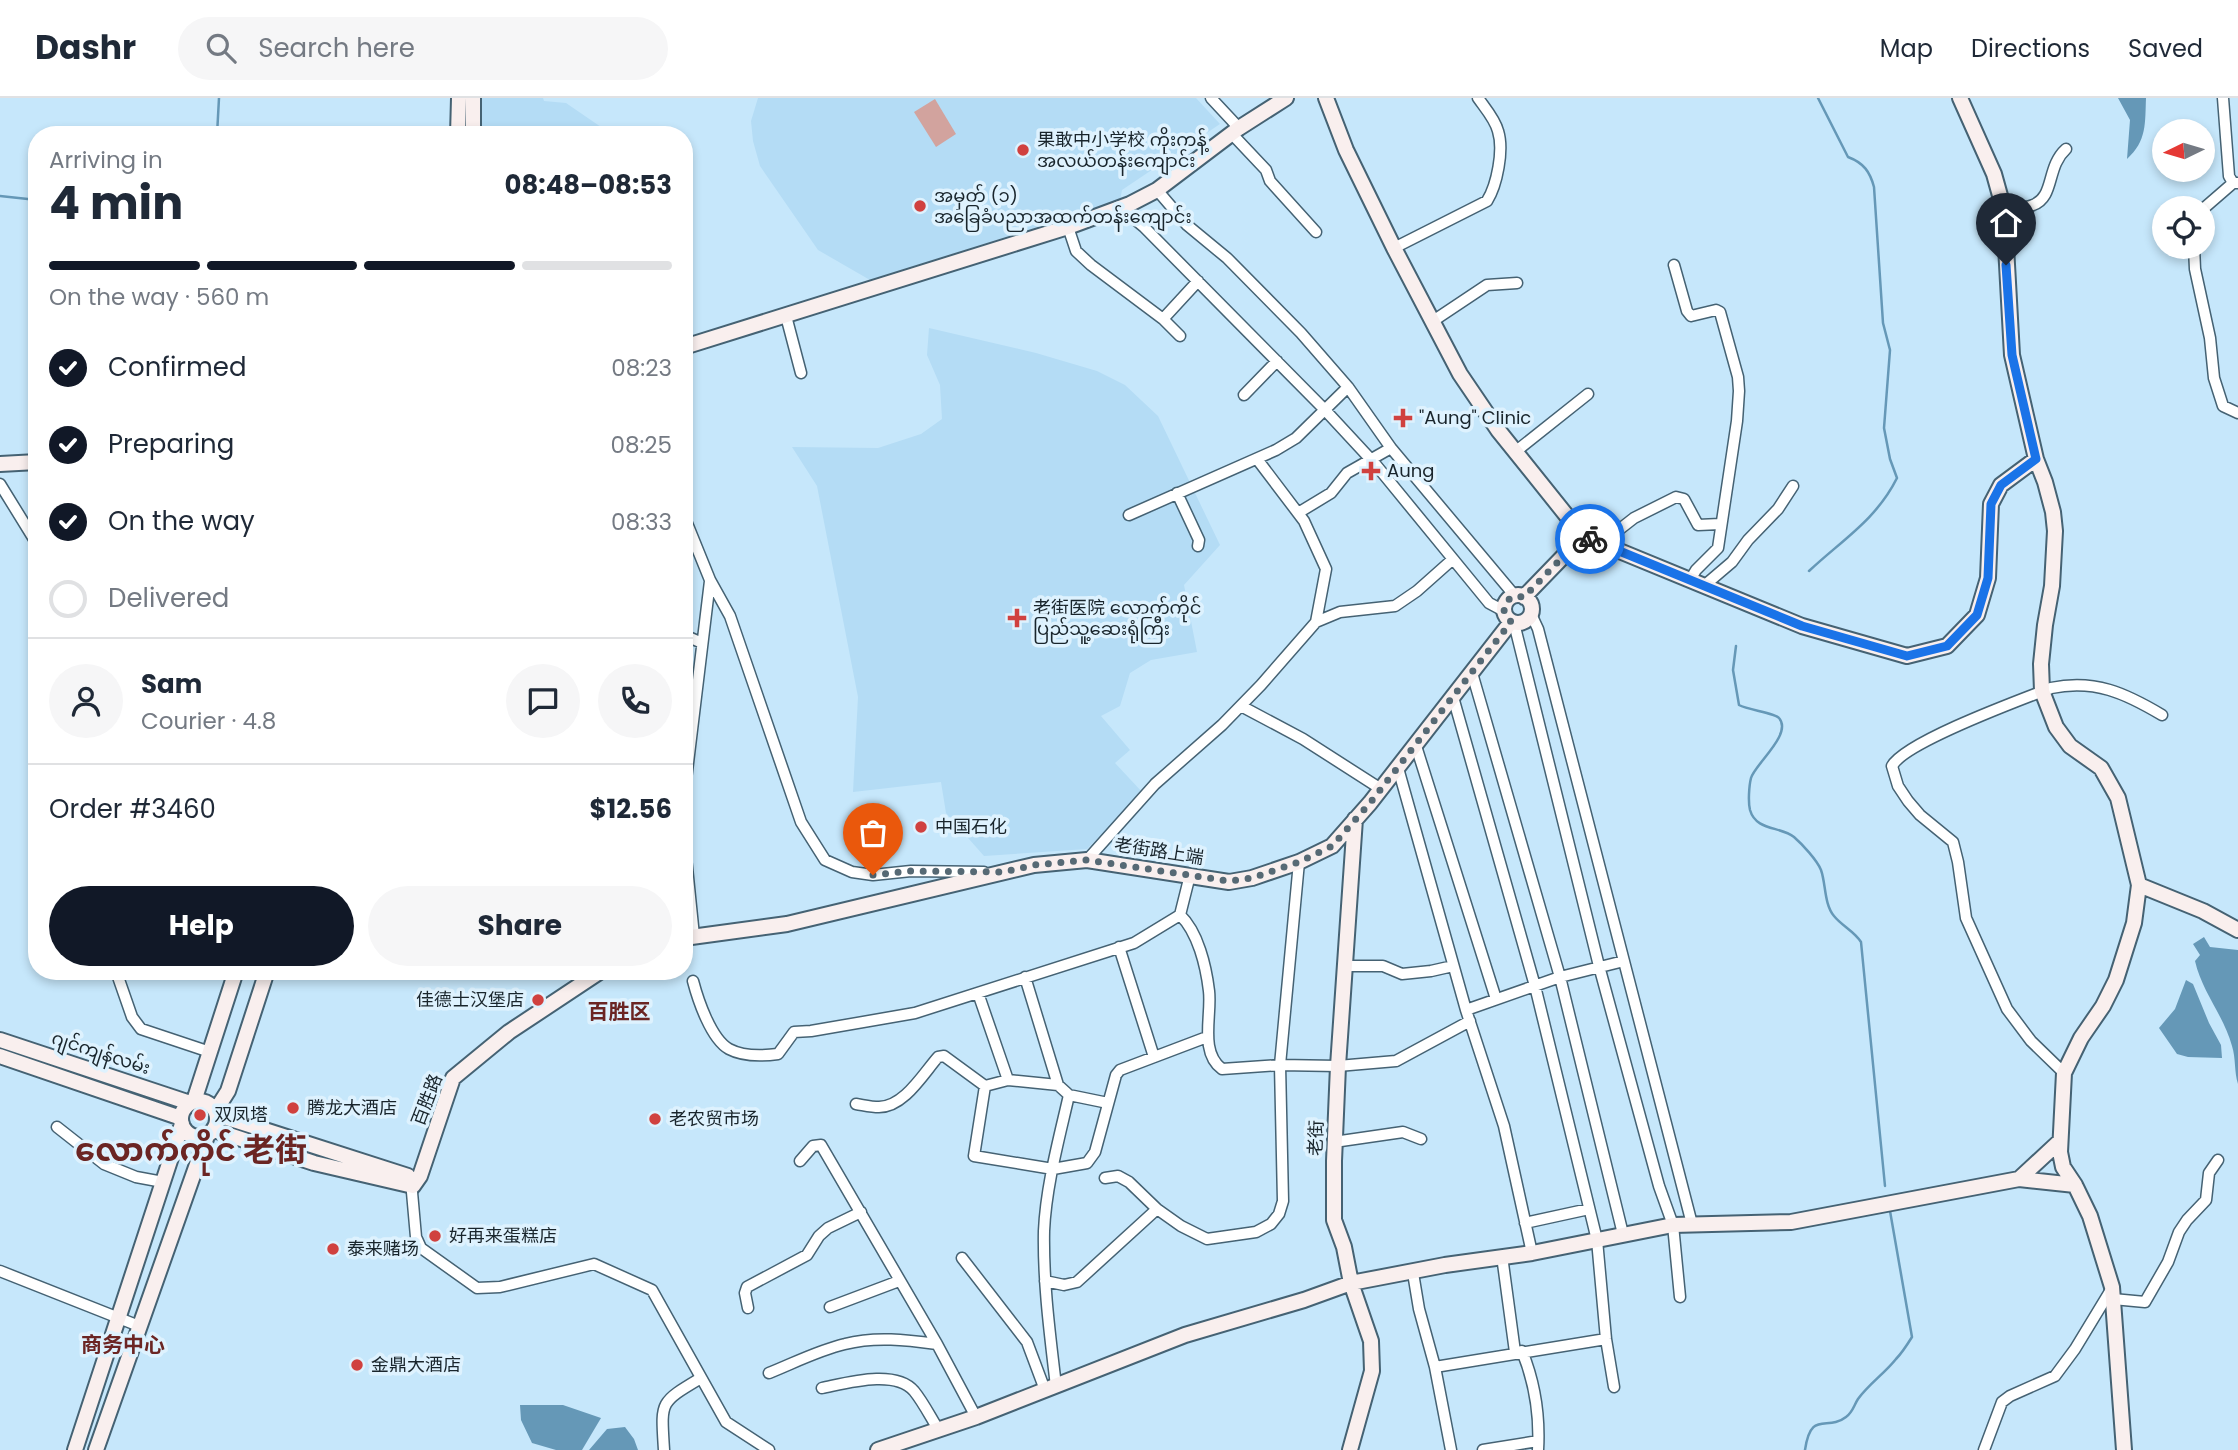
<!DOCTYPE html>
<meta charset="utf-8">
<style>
:root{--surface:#fff;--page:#f6f6f7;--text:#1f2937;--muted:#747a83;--line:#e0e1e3;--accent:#111827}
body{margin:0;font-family:Poppins,"Noto Sans SC","Noto Sans Myanmar",sans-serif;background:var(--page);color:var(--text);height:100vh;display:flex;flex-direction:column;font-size:26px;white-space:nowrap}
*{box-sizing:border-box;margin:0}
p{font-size:23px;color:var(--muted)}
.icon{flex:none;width:38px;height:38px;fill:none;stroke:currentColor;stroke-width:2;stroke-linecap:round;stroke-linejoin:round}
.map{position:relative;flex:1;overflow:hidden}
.drawer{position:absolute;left:28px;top:28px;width:665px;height:854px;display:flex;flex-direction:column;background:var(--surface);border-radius:28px;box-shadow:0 4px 10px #0003}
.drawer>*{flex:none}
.needle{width:46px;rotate:265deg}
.fabs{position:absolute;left:2152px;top:21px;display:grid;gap:14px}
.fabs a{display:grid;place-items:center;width:63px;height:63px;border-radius:50%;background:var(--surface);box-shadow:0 4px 10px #0003;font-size:35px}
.pin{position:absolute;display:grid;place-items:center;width:60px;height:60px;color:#fff;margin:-72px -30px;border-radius:50% 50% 50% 0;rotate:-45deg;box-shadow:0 0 7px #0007}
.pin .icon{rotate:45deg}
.courier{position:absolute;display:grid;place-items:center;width:70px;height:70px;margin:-35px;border:5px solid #1a73e8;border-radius:50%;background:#fff;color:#222;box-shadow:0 2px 9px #0007}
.head em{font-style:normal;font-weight:700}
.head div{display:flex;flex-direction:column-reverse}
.head{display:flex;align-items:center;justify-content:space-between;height:119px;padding:0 21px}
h1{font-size:46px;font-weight:700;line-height:52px}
.bar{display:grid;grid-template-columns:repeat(4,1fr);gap:10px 7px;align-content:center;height:84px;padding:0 21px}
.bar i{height:9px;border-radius:5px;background:var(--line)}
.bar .active{background:var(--accent)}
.bar p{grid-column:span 4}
.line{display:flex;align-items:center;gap:18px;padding:0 21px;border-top:2px solid var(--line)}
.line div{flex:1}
.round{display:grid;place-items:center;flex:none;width:74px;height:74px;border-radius:37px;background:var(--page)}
ol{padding:0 21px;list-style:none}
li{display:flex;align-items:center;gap:21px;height:77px}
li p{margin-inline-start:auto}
li .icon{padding:7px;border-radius:50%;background:var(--accent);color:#fff;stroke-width:4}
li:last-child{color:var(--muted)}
li i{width:38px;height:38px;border:4px solid var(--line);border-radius:50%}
.action{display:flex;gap:14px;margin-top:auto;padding:14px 21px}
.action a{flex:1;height:80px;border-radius:42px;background:var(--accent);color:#fff;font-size:28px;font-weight:700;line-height:80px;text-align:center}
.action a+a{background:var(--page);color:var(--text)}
header{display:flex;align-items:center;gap:42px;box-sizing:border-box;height:98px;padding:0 35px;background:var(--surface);border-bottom:2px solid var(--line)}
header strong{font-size:33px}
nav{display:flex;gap:38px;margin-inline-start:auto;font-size:24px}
.search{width:490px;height:63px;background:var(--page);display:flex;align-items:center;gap:18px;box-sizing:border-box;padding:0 24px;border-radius:38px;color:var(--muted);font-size:26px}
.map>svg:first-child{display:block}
.built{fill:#b4dcf5}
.green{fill:#d2a39e}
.water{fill:#6598b7}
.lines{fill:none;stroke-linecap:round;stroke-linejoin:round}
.stream{stroke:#6598b7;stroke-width:2.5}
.street-casing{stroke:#456273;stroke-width:13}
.secondary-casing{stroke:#456273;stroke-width:18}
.street{stroke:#fff;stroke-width:10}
.secondary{stroke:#f9efee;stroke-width:14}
.done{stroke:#566974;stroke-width:7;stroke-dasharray:0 12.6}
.route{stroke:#1a73e8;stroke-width:9}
.poi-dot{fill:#d0413f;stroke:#def2fe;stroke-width:2.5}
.labels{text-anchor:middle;stroke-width:7;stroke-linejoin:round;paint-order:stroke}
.poi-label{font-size:18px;fill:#19252c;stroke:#def2fe;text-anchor:start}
.street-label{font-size:18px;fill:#19252c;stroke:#def2fe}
.quarter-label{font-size:21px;font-weight:bold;fill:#6b2523;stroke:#def2fe}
.town-label{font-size:32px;font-weight:bold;fill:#6b2523;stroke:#def2fe}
</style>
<header>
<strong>Dashr</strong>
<div class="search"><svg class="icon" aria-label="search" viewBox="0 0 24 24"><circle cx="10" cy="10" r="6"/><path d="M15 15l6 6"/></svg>Search here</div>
<nav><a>Map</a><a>Directions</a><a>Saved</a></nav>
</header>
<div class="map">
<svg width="2238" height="1352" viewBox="0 0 2238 1352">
<rect width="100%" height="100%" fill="#c6e7fb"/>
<path class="built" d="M482 0H543L544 3 566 5 601 29 576 37 572 31 541 37H482Z
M758 0H1196L1220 26 1122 92 1120 103 870 182 818 152 760 68 753 43 751 23Z
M929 230 1036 255 1097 273 1125 287 1158 318 1220 447 1184 487 1197 554 1151 562 1130 575 1120 608 1101 618 1130 652 1115 665 1143 695 1087 751 984 758 946 715 941 684 853 694 858 599 817 388 792 349 878 350 921 336 942 321 940 287 927 257Z"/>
<path class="green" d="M935 1 956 36 936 49 914 14Z"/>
<path class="water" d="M2118 0H2146C2145 25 2147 43 2127 61L2130 22Z
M2204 839 2210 849 2238 852V986C2234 973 2236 961 2232 948 2224 918 2202 894 2195 863L2200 857 2193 846Z
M2186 882 2193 886 2209 925 2221 947 2222 960 2188 959 2177 956 2159 930 2175 911Z
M520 1307H563L601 1320 582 1352H556L532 1345 521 1322Z
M625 1329 634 1341 638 1352H589L607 1331Z"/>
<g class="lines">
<path class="stream" d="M217 37 219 0
M0 98 37 102
M1809 473C1842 442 1876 422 1897 380L1890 361 1884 330 1890 252 1883 225 1874 89C1870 74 1864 65 1848 59L1818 0
M1736 548 1733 572 1739 607C1748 612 1775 615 1779 620 1793 636 1755 666 1751 680 1749 688 1748 704 1750 712 1756 733 1780 728 1794 739 1802 746 1817 762 1821 772 1826 786 1824 806 1834 818 1842 828 1854 833 1861 844L1885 1088
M1805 1352C1811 1311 1827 1334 1846 1319 1853 1314 1854 1307 1858 1301 1869 1286 1885 1275 1896 1261 1902 1255 1907 1247 1912 1239L1890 1113"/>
<g class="street-casing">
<path id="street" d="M1211 0 1239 30
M2223 0 2229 78 2233 85H2238
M1232 36 1266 72 1270 83 1316 134
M1157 92 1187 127 1227 160 1301 235 1348 289 1391 350 1515 498
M1121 110 1144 129 1325 312 1376 367 1489 505 1504 513
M2203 111 2233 85
M2004 112C2013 110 2024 111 2033 107 2055 99 2046 69 2066 51
M1068 129 1076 153 1091 167 1163 221 1180 238
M2194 149 2195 171 2210 240 2214 280 2223 308 2238 315
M1394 150 1487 103C1497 87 1504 52 1498 33 1495 21 1485 10 1478 0
M1674 167 1687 213 1691 218 1716 212 1720 214 1738 279 1739 293 1737 323 1718 450 1696 472 1690 482
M786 218 801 275
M1163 221 1198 183
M1433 223 1487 187 1517 185
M1244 297 1277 263
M1515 354 1588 296
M0 386 37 446
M1177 395 1199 442 1198 448
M1298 415 1331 395 1347 375 1391 350
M1129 417 1276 352 1296 340 1348 289
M684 418 710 482 730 518 801 724 825 762 852 774 873 777 911 773 984 774
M1602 445 1634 420 1676 399 1684 401 1698 427 1720 426
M1705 487 1732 464 1748 442 1778 411 1793 388
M1531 516 1538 531 1692 1126
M1316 524 1340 514 1395 508 1417 493 1453 461
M1514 525 1599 868 1659 1088 1673 1127 1680 1199
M684 537 702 545
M1472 575 1560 879 1623 1136
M1453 599 1535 888 1597 1142 1606 1241 1614 1289
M1241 608 1303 641 1381 691
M1416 648 1496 901
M1398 670 1466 912 1504 1028 1532 1155
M684 698 710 483
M684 740 694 838
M1087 762 1155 686 1222 627 1261 587 1316 524 1326 471 1304 423 1257 361
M1190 777 1180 817C1198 834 1206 868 1209 893 1212 917 1199 954 1222 971L1280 967 1338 968 1396 963 1470 923
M1119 849 1154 959
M1345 868H1383L1402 876 1431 873 1453 868
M116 873 132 919 141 931 210 954
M1025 879 1058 987
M693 883C698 902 711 941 729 951 744 959 763 958 778 956L794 934 811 933 915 915 1134 845 1180 817
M978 895 1008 982
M1466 912 1560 879 1624 863
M2064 975 2031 943 2007 911 1966 820 1958 764 1953 744 1920 717 1908 703 1898 688 1892 668C1905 644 2020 602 2051 590 2095 581 2125 595 2162 617
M985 988 974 1058 1053 1071 1087 1065 1095 1054 1116 977 1120 972 1207 939
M985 988 1008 982 1058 987 1069 997 1108 1005
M856 1006C863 1007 871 1009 879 1009 904 1009 923 976 938 959L944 958 985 988
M57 1029 104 1066 136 1079 163 1084
M1334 1044 1403 1034 1421 1041
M800 1063 813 1048 821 1047 937 1246 976 1319
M1105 1080 1118 1078 1129 1084 1157 1111 1181 1128 1207 1141 1256 1134 1271 1126 1279 1116 1283 1103 1280 967 1299 764
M411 1083 416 1139 421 1150 477 1190 500 1189 594 1166 652 1192 726 1324 769 1352
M1525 1125 1589 1111
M1502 1158 1515 1254
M962 1160 1027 1244 1045 1292
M0 1173 139 1228
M1413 1175 1419 1211 1435 1269 1451 1352
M1045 1183 1064 1187 1077 1184 1157 1111
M2113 1201 2145 1204 2168 1164 2179 1134 2187 1122 2206 1102 2209 1075 2218 1062
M830 1209 899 1183
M748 1210 745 1195 747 1189 807 1157 819 1138 828 1130 861 1114
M1522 1253C1535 1285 1540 1318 1538 1352
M1435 1269 1606 1241
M769 1275C794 1265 819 1252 845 1246 875 1238 907 1242 937 1246
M1056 1288C1050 1237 1043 1185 1044 1133 1046 1088 1059 1041 1069 997
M822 1290C847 1285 895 1271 914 1293 923 1304 930 1318 938 1331
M664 1352C661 1303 659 1305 701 1280
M1483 1352 1538 1343
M1984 1352 2002 1304 2010 1298 2055 1278 2075 1251 2112 1190"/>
</g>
<g class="secondary-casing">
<path id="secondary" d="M1326 0 1346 52 1394 150 1460 276 1498 332 1583 438 1802 528 1907 558 1947 548 1977 517 1988 480 1991 406 2001 387 2036 361
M1960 0 1994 76 2004 112 2012 257 2036 361 2045 384 2053 414 2055 433 2052 488 2045 527 2041 566 2042 593 2056 629 2070 648 2101 670 2118 700 2139 787 2134 825 2116 882 2103 908 2081 940 2064 975 2060 1054 2063 1069 2075 1087 2090 1118 2112 1189 2124 1352
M458 37 459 0
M473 37V0
M684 249 1068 129 1130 106 1157 92 1239 30 1286 0
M0 366 37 364
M1504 511a14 14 0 1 1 28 0a14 14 0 1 1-28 0Z
M1524 499 1583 438
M2139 787 2203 813 2238 832
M684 840 787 826 1034 767 1087 762 1229 784 1252 780 1299 764 1332 748 1370 705 1511 524
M0 942 190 1005
M0 958 181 1020
M181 1021a18 18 0 1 1 36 0a18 18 0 1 1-36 0Z
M194 1003 236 873
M216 1012 228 993 267 873
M218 1017 408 1078
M214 1032 314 1065 413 1088 420 1078 453 980 509 934 601 873
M2019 1081 2060 1043
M75 1352 182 1026
M96 1352 207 1038
M878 1352 976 1319 1185 1237 1304 1202 1351 1185 1445 1167 1532 1155 1673 1127 1791 1124 2019 1081 2075 1087
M1350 1352 1372 1273 1371 1243 1351 1185 1344 1149 1334 1122V1063L1338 968 1355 721"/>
</g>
<use href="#street" class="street"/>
<use href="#secondary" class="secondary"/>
</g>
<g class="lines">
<path class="done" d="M873 777 911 773 1003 774 1034 767 1087 762 1229 783 1252 780 1299 764 1332 748 1370 705 1511 524 1504 513 1508 502 1515 498 1524 499 1583 438 1590 441"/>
<path class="route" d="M1590 441 1802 528 1907 558 1947 548 1977 517 1988 480 1991 406 2001 387 2036 361 2012 257 2006 167"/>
</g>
<g class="poi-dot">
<circle cx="1023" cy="52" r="7"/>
<circle cx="920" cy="108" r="7"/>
<path d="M1399.5 309.5h7v7h7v7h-7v7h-7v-7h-7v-7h7z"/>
<path d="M1367.5 362.5h7v7h7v7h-7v7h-7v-7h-7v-7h7z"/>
<path d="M1013.5 509.5h7v7h7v7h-7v7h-7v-7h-7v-7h7z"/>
<circle cx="921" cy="729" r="7"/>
<circle cx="538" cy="902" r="7"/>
<circle cx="293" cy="1010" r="7"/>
<circle cx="200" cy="1017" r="7"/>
<circle cx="655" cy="1021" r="7"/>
<circle cx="435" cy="1138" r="7"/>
<circle cx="333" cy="1151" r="7"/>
<circle cx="357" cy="1267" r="7"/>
</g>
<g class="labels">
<g class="poi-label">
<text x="1037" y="48">果敢中小学校 ကိုးကန့်<tspan x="1037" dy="21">အလယ်တန်းကျောင်း</tspan></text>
<text x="934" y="104">အမှတ် (၁)<tspan x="934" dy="21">အခြေခံပညာအထက်တန်းကျောင်း</tspan></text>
<text x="1419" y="326">"Aung" Clinic</text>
<text x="1387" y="379">Aung</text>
<text x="1033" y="516">老街医院 လောက်ကိုင်<tspan x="1033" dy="21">ပြည်သူ့ဆေးရုံကြီး</tspan></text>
<text x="935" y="735">中国石化</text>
<text x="524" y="908" text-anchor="end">佳德士汉堡店</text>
<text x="307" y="1016">腾龙大酒店</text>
<text x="214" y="1023">双凤塔</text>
<text x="669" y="1027">老农贸市场</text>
<text x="449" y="1144">好再来蛋糕店</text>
<text x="347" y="1157">泰来赌场</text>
<text x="371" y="1273">金鼎大酒店</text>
</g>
<g class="street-label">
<text transform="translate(1159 753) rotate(9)" y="6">老街路上端</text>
<text transform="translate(101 955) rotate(18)" y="6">ဂျင်ကျန်လမ်း</text>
<text transform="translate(427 1002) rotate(-69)" y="6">百胜路</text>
<text transform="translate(1316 1040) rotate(-88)" y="6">老街</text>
</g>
<g class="quarter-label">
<text x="619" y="921">百胜区</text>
<text x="123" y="1254">商务中心</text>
</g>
<g class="town-label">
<text x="191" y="1063">လောက်ကိုင် 老街</text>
</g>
</g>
</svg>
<div class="fabs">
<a><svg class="needle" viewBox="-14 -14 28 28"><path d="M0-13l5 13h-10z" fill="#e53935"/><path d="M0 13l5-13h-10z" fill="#747a83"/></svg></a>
<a><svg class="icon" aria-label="locate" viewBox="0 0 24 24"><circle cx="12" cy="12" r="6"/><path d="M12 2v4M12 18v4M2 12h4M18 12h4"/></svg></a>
</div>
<div class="pin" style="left:873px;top:777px;background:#ea580c"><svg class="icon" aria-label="bag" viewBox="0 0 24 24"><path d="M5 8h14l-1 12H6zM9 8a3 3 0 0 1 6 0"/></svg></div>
<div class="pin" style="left:2006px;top:167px;background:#1f2937"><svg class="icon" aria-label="home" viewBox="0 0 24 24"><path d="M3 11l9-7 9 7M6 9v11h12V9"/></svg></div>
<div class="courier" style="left:1590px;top:441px"><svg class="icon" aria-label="bike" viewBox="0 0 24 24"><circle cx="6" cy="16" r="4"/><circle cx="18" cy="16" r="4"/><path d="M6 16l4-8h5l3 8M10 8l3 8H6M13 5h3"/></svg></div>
<section class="drawer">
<div class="head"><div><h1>4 min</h1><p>Arriving in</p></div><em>08:48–08:53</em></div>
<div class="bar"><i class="active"></i><i class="active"></i><i class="active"></i><i></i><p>On the way · 560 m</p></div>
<ol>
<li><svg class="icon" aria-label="check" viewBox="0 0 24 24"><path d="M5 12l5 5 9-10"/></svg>Confirmed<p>08:23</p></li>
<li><svg class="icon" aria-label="check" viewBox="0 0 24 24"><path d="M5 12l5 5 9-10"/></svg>Preparing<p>08:25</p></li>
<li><svg class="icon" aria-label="check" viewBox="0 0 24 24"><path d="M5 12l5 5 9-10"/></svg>On the way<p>08:33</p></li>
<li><i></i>Delivered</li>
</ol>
<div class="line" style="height:126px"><a class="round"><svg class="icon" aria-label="person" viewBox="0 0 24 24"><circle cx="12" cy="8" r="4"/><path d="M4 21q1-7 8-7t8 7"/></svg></a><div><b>Sam</b><p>Courier · 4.8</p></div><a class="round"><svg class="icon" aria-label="chat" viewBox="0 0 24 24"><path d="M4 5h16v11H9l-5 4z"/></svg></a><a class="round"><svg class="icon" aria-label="phone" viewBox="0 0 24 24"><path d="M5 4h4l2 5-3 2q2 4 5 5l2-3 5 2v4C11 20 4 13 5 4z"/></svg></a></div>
<div class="line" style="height:91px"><div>Order #3460</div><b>$12.56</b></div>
<div class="action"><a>Help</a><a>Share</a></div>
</section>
</div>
